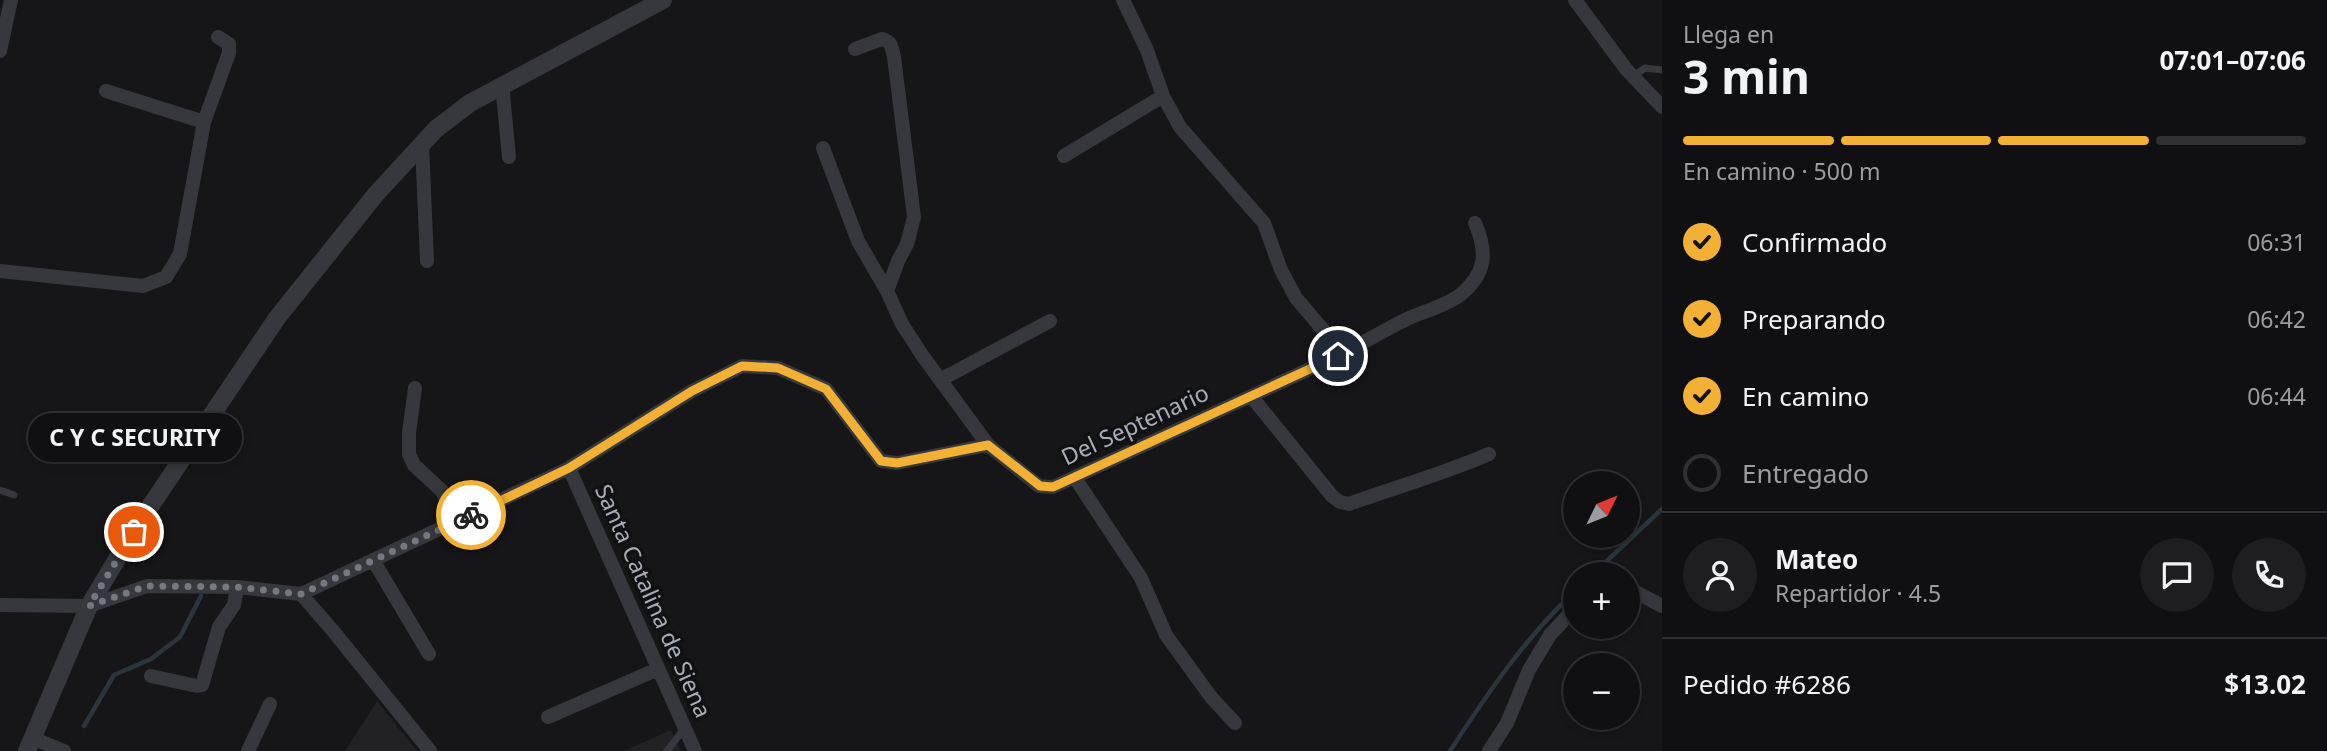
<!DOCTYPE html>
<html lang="es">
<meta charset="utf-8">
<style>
:root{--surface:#101012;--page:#1e1e20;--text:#f1f3f6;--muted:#9c9d9f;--line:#303032;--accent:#f2b134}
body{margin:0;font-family:"Noto Sans",sans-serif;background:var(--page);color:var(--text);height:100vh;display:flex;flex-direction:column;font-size:26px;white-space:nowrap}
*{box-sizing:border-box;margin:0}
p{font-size:23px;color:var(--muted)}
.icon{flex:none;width:38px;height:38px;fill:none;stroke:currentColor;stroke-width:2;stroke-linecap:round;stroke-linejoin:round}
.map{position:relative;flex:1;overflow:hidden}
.panel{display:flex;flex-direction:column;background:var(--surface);width:665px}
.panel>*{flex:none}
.needle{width:46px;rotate:47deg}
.fabs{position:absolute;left:1563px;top:471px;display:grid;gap:14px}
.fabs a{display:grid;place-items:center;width:77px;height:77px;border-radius:50%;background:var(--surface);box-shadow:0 4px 10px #0003,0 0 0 2px var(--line);font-size:35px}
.pin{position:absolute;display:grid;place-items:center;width:60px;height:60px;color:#fff;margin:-30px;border:4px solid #fff;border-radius:50%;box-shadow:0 2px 7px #0007}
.courier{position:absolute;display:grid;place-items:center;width:70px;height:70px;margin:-35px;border:5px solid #f2b134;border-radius:50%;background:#fff;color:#222;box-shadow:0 2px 9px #0007}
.bubble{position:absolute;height:49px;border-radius:24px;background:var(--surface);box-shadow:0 4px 10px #0003,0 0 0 2px var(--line);font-size:23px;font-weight:700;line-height:49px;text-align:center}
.summary em{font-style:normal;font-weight:700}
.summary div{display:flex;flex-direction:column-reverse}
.summary{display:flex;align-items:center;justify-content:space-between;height:119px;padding:0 21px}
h1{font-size:46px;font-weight:700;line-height:52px}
.bar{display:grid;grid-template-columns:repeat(4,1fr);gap:10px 7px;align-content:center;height:84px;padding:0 21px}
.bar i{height:9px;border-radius:5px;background:var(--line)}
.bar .active{background:var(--accent)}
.bar p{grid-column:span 4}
.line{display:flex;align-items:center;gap:18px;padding:0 21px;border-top:2px solid var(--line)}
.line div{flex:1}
.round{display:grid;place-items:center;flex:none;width:74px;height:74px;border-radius:37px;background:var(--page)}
ol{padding:0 21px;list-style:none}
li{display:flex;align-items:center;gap:21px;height:77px}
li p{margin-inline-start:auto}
li .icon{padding:7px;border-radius:50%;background:var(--accent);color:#111;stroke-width:4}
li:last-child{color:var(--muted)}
li i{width:38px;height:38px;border:4px solid var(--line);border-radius:50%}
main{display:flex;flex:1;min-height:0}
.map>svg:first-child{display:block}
.built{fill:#222225}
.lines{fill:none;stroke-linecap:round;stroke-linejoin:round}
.stream{stroke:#2c353c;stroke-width:4.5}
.service{stroke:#37383d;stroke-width:7}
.minor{stroke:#37383d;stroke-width:14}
.tertiary{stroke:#37383d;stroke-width:18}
.done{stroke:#757880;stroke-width:7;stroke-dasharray:0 12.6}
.route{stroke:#f2b134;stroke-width:9}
.labels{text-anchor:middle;stroke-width:7;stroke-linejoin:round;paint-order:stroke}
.street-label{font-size:23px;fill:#a8adb8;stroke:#111113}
</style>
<main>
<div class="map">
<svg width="1662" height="751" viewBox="0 0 1662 751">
<rect width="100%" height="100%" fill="#161618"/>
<path class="built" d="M377 701 417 751H345Z
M671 730 681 751H624Z"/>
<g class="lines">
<path class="stream" d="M1593 574 1662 509
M84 726 114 675 151 659 180 637 201 596
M1450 751C1487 694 1525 638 1575 591"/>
<path class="service" d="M1633 76 1645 68 1662 70
M0 490 14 495
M667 751 684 729"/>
<path class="minor" d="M1575 0 1626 69 1662 107
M855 49 882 39C892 41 892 49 894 57L914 217 907 244 898 261 887 291 902 324 922 355 988 445
M0 51 11 0
M502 84 509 157
M106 91 204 122
M422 144 427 261
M823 148 858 241 887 291
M1064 156 1163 96
M0 271 143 286 166 277 180 254 204 122 229 53V44L218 37
M1338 356C1361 344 1383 331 1405 320 1421 312 1446 306 1460 295 1486 274 1488 253 1475 223
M940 380 1050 321
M415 388 409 433V454L414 465 442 491 457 521
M1251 396 1332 496 1340 502 1349 504C1396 487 1443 474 1489 454
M569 468 695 751
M1075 478 1141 578 1166 635 1211 697 1235 723
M373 560 429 654
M1628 588 1662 606
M301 594 334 632 430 751
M0 605 89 606 147 586 237 587 301 594 569 468 692 391 742 366 778 368 826 389 881 461 897 463 988 445 1039 486 1053 487 1338 356 1330 338 1296 298 1281 270 1264 223 1180 127 1163 96 1147 50 1123 0
M151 676 197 686 202 685 219 627 234 605 237 587
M548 717 658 669
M32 738 64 751
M248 751 270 704
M1489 751 1507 723 1529 670 1550 635 1575 608"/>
<path class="tertiary" d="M27 751 89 606 133 532 277 318 376 194 436 129 470 103 663 0"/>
</g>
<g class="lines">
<path class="done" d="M134 532 89 606 147 586 237 587 301 594 471 515"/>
<path class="route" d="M471 515 569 468 692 391 742 366 778 368 826 389 881 461 897 463 988 445 1040 486 1053 487 1338 356"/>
</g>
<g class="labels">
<g class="street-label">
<text transform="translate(1135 425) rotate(-25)" y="8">Del Septenario</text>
<text transform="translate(653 601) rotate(66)" y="8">Santa Catalina de Siena</text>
</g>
</g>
</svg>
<div class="fabs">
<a><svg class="needle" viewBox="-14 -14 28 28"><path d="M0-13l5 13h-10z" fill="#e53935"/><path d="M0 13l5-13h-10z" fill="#9c9d9f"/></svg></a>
<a>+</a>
<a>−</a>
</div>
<div class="pin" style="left:134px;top:532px;background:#ea580c"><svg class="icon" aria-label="bag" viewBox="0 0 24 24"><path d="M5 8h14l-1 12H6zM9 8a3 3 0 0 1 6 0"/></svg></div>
<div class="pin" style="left:1338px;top:356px;background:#1f2937"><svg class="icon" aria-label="home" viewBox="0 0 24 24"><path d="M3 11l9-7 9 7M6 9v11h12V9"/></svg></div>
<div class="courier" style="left:471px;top:515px"><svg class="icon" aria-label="bike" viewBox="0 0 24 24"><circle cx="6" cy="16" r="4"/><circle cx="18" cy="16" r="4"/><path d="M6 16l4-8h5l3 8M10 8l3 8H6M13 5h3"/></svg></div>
<div class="bubble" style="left:28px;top:413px;width:214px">C Y C SECURITY</div>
</div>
<section class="panel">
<div class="summary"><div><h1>3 min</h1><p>Llega en</p></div><em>07:01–07:06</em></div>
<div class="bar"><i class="active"></i><i class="active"></i><i class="active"></i><i></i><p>En camino · 500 m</p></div>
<ol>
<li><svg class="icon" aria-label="check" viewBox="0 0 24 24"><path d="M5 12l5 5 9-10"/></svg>Confirmado<p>06:31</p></li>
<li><svg class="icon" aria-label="check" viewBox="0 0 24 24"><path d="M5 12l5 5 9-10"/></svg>Preparando<p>06:42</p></li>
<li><svg class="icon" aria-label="check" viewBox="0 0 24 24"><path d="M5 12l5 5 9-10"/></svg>En camino<p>06:44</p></li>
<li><i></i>Entregado</li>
</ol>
<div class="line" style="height:126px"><a class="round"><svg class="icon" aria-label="person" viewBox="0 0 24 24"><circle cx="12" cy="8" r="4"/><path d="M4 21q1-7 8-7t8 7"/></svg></a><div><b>Mateo</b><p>Repartidor · 4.5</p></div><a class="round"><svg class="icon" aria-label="chat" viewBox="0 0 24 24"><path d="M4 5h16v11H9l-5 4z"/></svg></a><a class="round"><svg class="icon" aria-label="phone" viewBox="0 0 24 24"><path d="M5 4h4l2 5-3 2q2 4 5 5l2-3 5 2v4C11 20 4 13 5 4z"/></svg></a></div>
<div class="line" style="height:91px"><div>Pedido #6286</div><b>$13.02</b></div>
</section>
</main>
